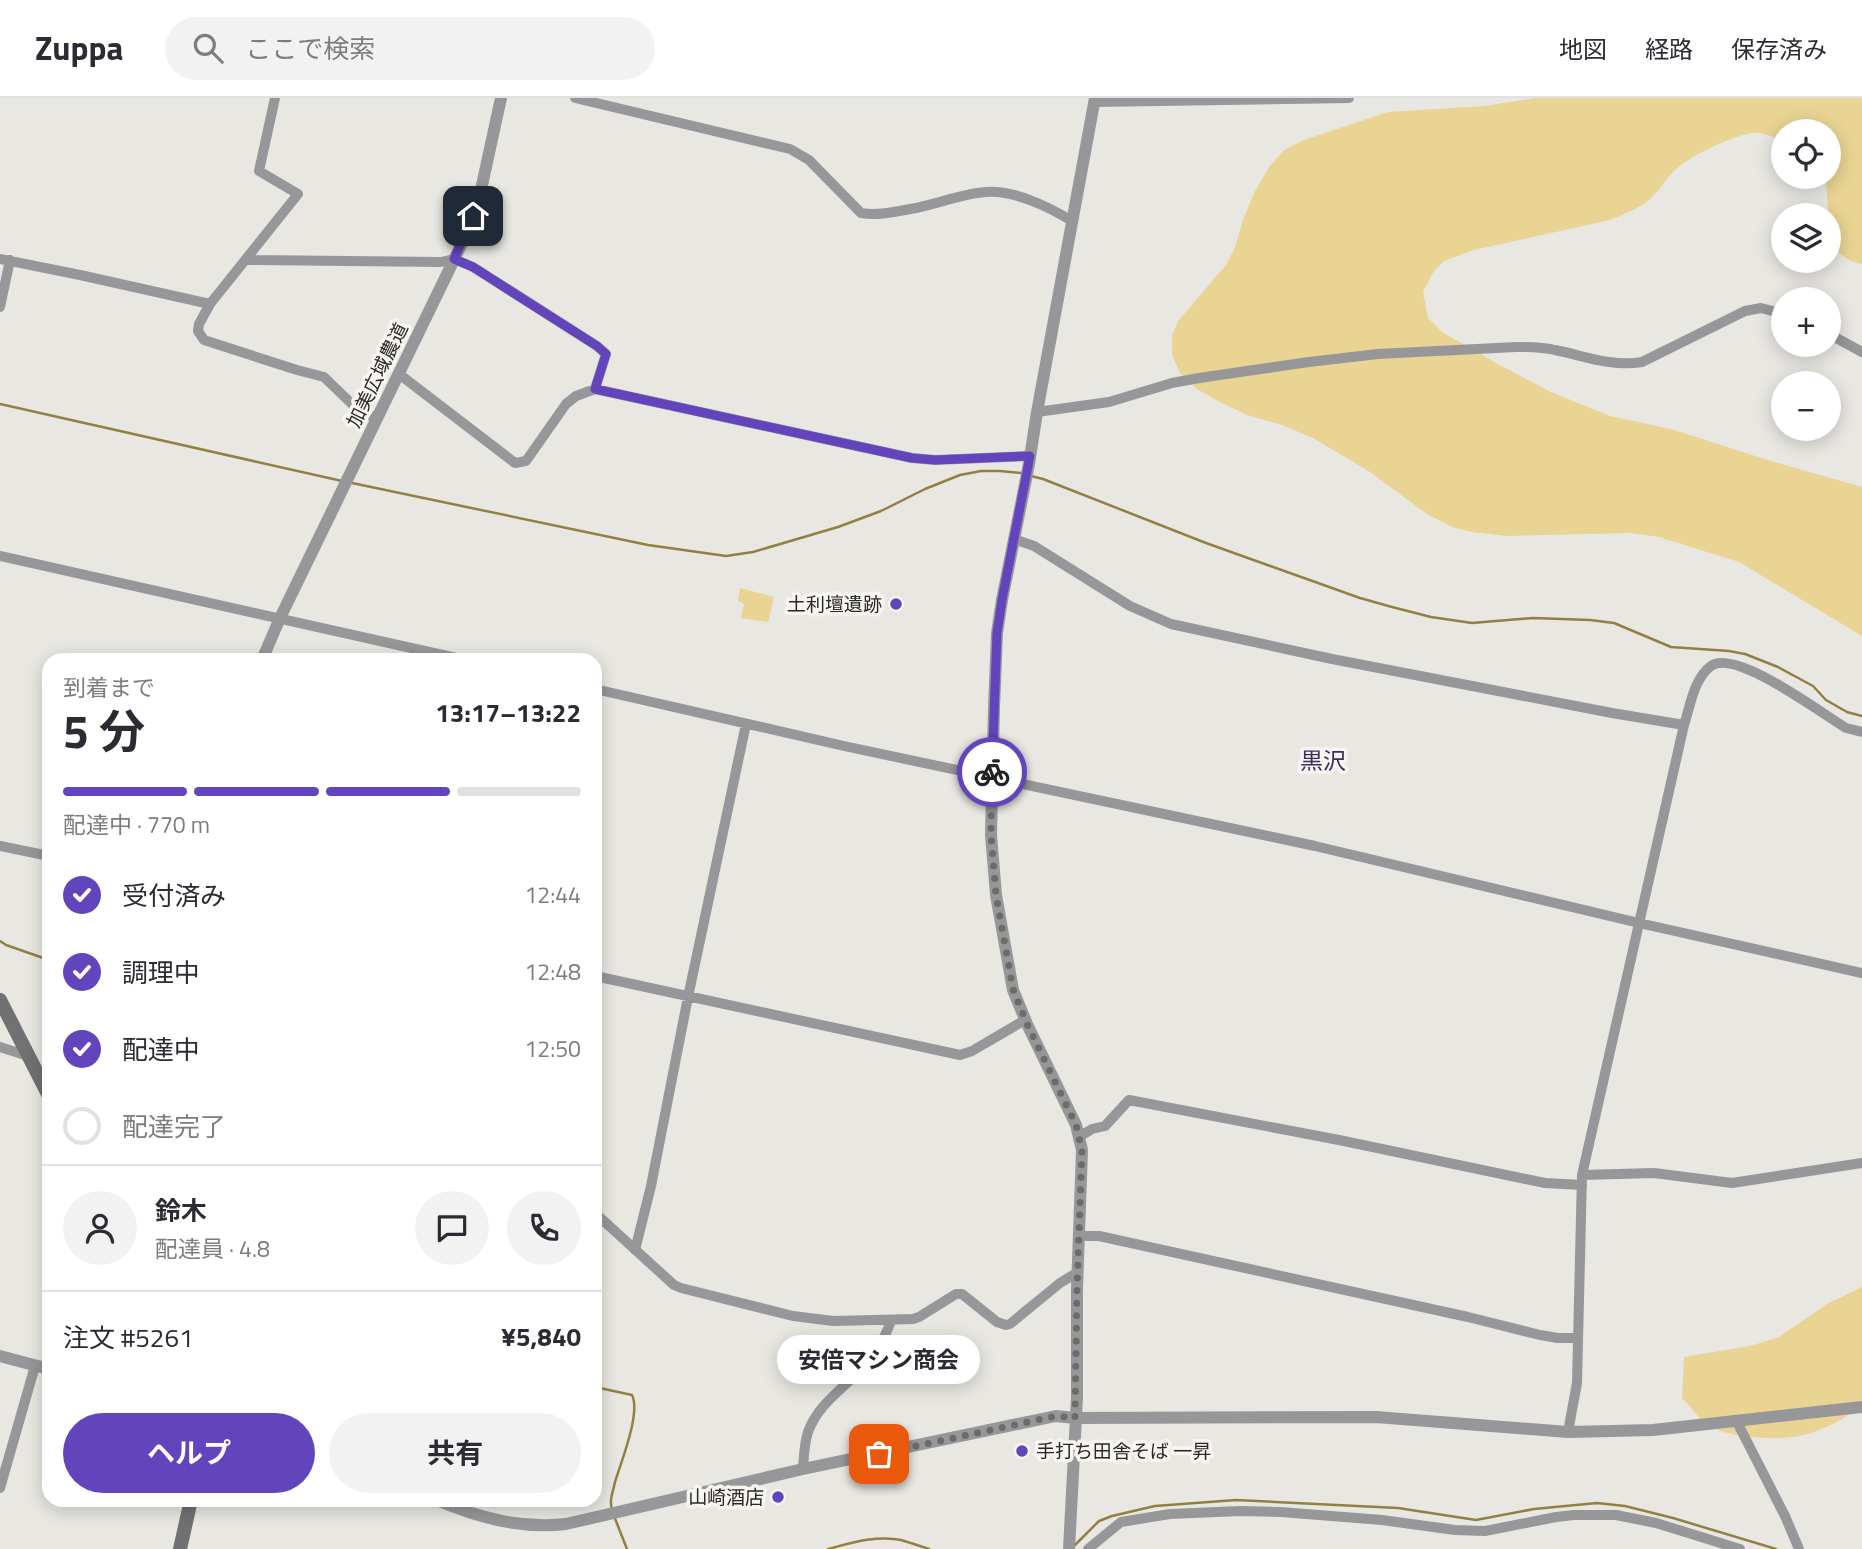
<!DOCTYPE html>
<html lang="ja">
<meta charset="utf-8">
<style>
:root{--surface:#fff;--page:#f2f2f3;--text:#2b2b33;--muted:#7c7c81;--line:#e1e1e2;--accent:#6245bd}
body{margin:0;font-family:"Titillium Web","Noto Sans JP",sans-serif;background:var(--page);color:var(--text);height:100vh;display:flex;flex-direction:column;font-size:26px;white-space:nowrap}
*{box-sizing:border-box;margin:0}
p{font-size:23px;color:var(--muted)}
.icon{flex:none;width:38px;height:38px;fill:none;stroke:currentColor;stroke-width:2;stroke-linecap:round;stroke-linejoin:round}
.map{position:relative;flex:1;overflow:hidden}
.side{position:absolute;left:42px;top:555px;width:560px;height:854px;display:flex;flex-direction:column;background:var(--surface);border-radius:21px;box-shadow:0 4px 18px #0003}
.side>*{flex:none}
.buttons{position:absolute;left:1771px;top:21px;display:grid;gap:14px}
.buttons a{display:grid;place-items:center;width:70px;height:70px;border-radius:50%;background:var(--surface);box-shadow:0 4px 18px #0003;font-size:35px}
.pin{position:absolute;display:grid;place-items:center;width:60px;height:60px;color:#fff;margin:-30px;border-radius:14px;box-shadow:0 4px 10px #0006}
.courier{position:absolute;display:grid;place-items:center;width:70px;height:70px;margin:-35px;border:5px solid #6245bd;border-radius:50%;background:#fff;color:#222;box-shadow:0 2px 9px #0007}
.bubble{position:absolute;height:49px;border-radius:24px;background:var(--surface);box-shadow:0 4px 18px #0003;font-size:23px;font-weight:700;line-height:49px;text-align:center}
.summary em{font-style:normal;font-weight:700}
.summary div{display:flex;flex-direction:column-reverse}
.summary{display:flex;align-items:center;justify-content:space-between;height:119px;padding:0 21px}
h1{font-size:46px;font-weight:700;line-height:52px}
.bar{display:grid;grid-template-columns:repeat(4,1fr);gap:10px 7px;align-content:center;height:84px;padding:0 21px}
.bar i{height:9px;border-radius:5px;background:var(--line)}
.bar .current{background:var(--accent)}
.bar p{grid-column:span 4}
.line{display:flex;align-items:center;gap:18px;padding:0 21px;border-top:2px solid var(--line)}
.line div{flex:1}
.round{display:grid;place-items:center;flex:none;width:74px;height:74px;border-radius:37px;background:var(--page)}
ol{padding:0 21px;list-style:none}
li{display:flex;align-items:center;gap:21px;height:77px}
li p{margin-inline-start:auto}
li .icon{padding:7px;border-radius:50%;background:var(--accent);color:#fff;stroke-width:4}
li:last-child{color:var(--muted)}
li i{width:38px;height:38px;border:4px solid var(--line);border-radius:50%}
.primary-button{display:flex;gap:14px;margin-top:auto;padding:14px 21px}
.primary-button a{flex:1;height:80px;border-radius:42px;background:var(--accent);color:#fff;font-size:28px;font-weight:700;line-height:80px;text-align:center}
.primary-button a+a{background:var(--page);color:var(--text)}
header{display:flex;align-items:center;gap:42px;box-sizing:border-box;height:98px;padding:0 35px;background:var(--surface);border-bottom:2px solid var(--line)}
header strong{font-size:33px}
nav{display:flex;gap:38px;margin-inline-start:auto;font-size:24px}
.search{width:490px;height:63px;background:var(--page);display:flex;align-items:center;gap:18px;box-sizing:border-box;padding:0 24px;border-radius:38px;color:var(--muted);font-size:26px}
.map>svg:first-child{display:block}
.green{fill:#e9d493}
.lines{fill:none;stroke-linecap:round;stroke-linejoin:round}
.stream{stroke:#928043;stroke-width:2.5}
.minor{stroke:#979799;stroke-width:10}
.tertiary{stroke:#979799;stroke-width:12}
.secondary{stroke:#717174;stroke-width:14}
.done{stroke:#6c6b68;stroke-width:7;stroke-dasharray:0 12.6}
.route{stroke:#6245bd;stroke-width:9}
.poi-dot{fill:#6245bd;stroke:#f6f5ef;stroke-width:2.5}
.labels{text-anchor:middle;stroke-width:7;stroke-linejoin:round;paint-order:stroke}
.street-label{font-size:19px;fill:#292826;stroke:#f6f5ef}
.poi-label{font-size:19px;fill:#292826;stroke:#f6f5ef;text-anchor:end}
.quarter-label{font-size:23px;fill:#3a2e6a;stroke:#f6f5ef}
</style>
<header>
<strong>Zuppa</strong>
<div class="search"><svg class="icon" aria-label="search" viewBox="0 0 24 24"><circle cx="10" cy="10" r="6"/><path d="M15 15l6 6"/></svg>ここで検索</div>
<nav><a>地図</a><a>経路</a><a>保存済み</a></nav>
</header>
<div class="map">
<svg width="1862" height="1451" viewBox="0 0 1862 1451">
<rect width="100%" height="100%" fill="#e9e7e2"/>
<path class="green" d="M1536 0H1862V165L1860 166C1851 163 1842 159 1836 151 1828 141 1827 94 1826 79H1829V33H1783V43C1773 39 1762 34 1752 35 1731 38 1688 59 1674 73 1665 82 1658 94 1649 102 1638 111 1622 117 1610 122L1474 152 1444 163 1434 173 1423 194 1428 220 1442 234 1496 265 1551 294 1610 318 1671 331 1771 363 1862 389V538L1739 464 1659 439 1630 435 1507 438 1472 434 1452 429 1427 416 1370 374 1313 340 1282 327 1247 317 1218 303 1197 291 1180 275 1172 257V238L1178 223 1226 167 1235 149 1243 122 1254 95 1269 69 1284 52 1304 42 1388 14 1484 8Z
M740 490 774 499 768 524 741 520 744 506 738 503Z
M1862 1189V1308C1822 1336 1793 1345 1745 1338 1731 1336 1716 1334 1704 1324 1696 1317 1690 1308 1682 1300L1684 1259 1750 1248 1779 1239 1827 1206Z"/>
<g class="lines">
<path class="stream" d="M0 306 342 383
M1031 378 1043 381 1206 445 1360 500 1392 509 1431 519 1472 525 1533 520 1590 522 1614 525 1671 549 1729 553 1745 556 1778 569 1813 588 1826 602 1847 614 1862 618
M352 385 648 447 726 458 753 454 838 429 881 413 925 391 960 377 981 373H1000L1021 375
M0 843 6 847 49 862
M595 1289 632 1297C641 1315 621 1364 615 1384 613 1394 609 1402 612 1412
M614 1418 627 1451
M1074 1448 1099 1423 1112 1418 1155 1408 1236 1402 1398 1410 1476 1422 1534 1411 1597 1405 1625 1408 1673 1420 1776 1451
M828 1451C851 1445 877 1437 901 1442 911 1445 920 1448 929 1451"/>
<path class="minor" d="M275 0 259 73 298 96 210 206 199 226 198 233 204 242 297 272 324 279 354 308 377 321
M575 0 790 51 809 62 861 115C877 118 894 114 910 111 935 107 960 96 985 94 1012 91 1049 109 1072 123
M1094 4 1349 0
M0 161 80 177 210 206
M245 162 441 164 454 161 473 169 597 248 606 256 595 291
M0 209 10 162
M1829 236 1862 254
M399 276 515 365 526 363 566 306 576 298 595 291 912 360 935 362 1030 358
M1037 314 1109 304 1172 285 1199 280 1309 264 1378 256 1516 249C1529 249 1542 249 1555 252 1585 258 1611 269 1642 264L1745 213 1761 210 1783 216
M1014 441 1034 448 1130 508 1171 526 1332 561 1612 615 1684 627
M0 458 465 562
M595 591 844 648 1315 748 1639 825 1862 875
M0 748 49 758
M595 878 960 957 972 953 1025 922
M0 949 28 958
M1079 1039 1092 1031 1105 1028 1129 1002 1339 1042 1545 1085 1582 1087
M1582 1077 1654 1075 1732 1085 1862 1065
M595 1115 674 1187 681 1190 793 1218 833 1223 913 1221 919 1219 956 1196H962L997 1224 1006 1227 1010 1226 1060 1185 1078 1174
M1079 1138H1099L1468 1219 1540 1237 1558 1240H1578
M635 1152 651 1088 688 899 746 626
M1737 1324 1785 1418 1799 1451
M1568 1334 1577 1285 1582 1077 1684 627C1690 609 1694 580 1711 568 1735 550 1821 615 1846 630L1862 634
M803 1371C804 1358 804 1346 808 1334 816 1312 832 1299 848 1284 866 1266 883 1247 891 1223
M0 1390 35 1268
M1088 1451 1121 1424 1170 1416 1240 1413 1281 1414 1382 1422 1455 1432 1485 1433 1556 1419 1574 1417H1616L1656 1425 1740 1451"/>
<path class="tertiary" d="M262 562 280 520 467 135 479 101 501 0
M0 1258 49 1271
M437 1402C479 1420 521 1431 566 1426L803 1371 1056 1318 1075 1320 1376 1319 1568 1334 1653 1332 1862 1309
M1069 1451 1077 1300V1190L1082 1052 1076 1027 1027 926 1013 892 996 797 991 737 994 610 997 535 1002 502 1029 366 1037 314 1095 0"/>
<path class="secondary" d="M0 902 49 998
M180 1451 191 1402"/>
</g>
<g class="lines">
<path class="done" d="M879 1356 1056 1318 1075 1320 1077 1190 1082 1052 1076 1027 1027 926 1013 891 996 797 991 737 992 674"/>
<path class="route" d="M473 118 454 161 473 169 597 248 606 256 595 291 912 360 935 362 1030 358 1002 502 997 535 992 674"/>
</g>
<g class="poi-dot">
<circle cx="896" cy="506" r="7"/>
<circle cx="1022" cy="1353" r="7"/>
<circle cx="778" cy="1399" r="7"/>
</g>
<g class="labels">
<g class="street-label">
<text transform="translate(377 277) rotate(-64)" y="7">加美広域農道</text>
</g>
<g class="poi-label">
<text x="882" y="513">土利壇遺跡</text>
<text x="1036" y="1360" text-anchor="start">手打ち田舎そば 一昇</text>
<text x="764" y="1406">山崎酒店</text>
</g>
<g class="quarter-label">
<text x="1323" y="671">黒沢</text>
</g>
</g>
</svg>
<div class="buttons">
<a><svg class="icon" aria-label="locate" viewBox="0 0 24 24"><circle cx="12" cy="12" r="6"/><path d="M12 2v4M12 18v4M2 12h4M18 12h4"/></svg></a>
<a><svg class="icon" aria-label="layers" viewBox="0 0 24 24"><path d="M12 4l9 5-9 5-9-5zM3 14l9 5 9-5"/></svg></a>
<a>+</a>
<a>−</a>
</div>
<div class="pin" style="left:879px;top:1356px;background:#ea580c"><svg class="icon" aria-label="bag" viewBox="0 0 24 24"><path d="M5 8h14l-1 12H6zM9 8a3 3 0 0 1 6 0"/></svg></div>
<div class="pin" style="left:473px;top:118px;background:#1f2937"><svg class="icon" aria-label="home" viewBox="0 0 24 24"><path d="M3 11l9-7 9 7M6 9v11h12V9"/></svg></div>
<div class="courier" style="left:992px;top:674px"><svg class="icon" aria-label="bike" viewBox="0 0 24 24"><circle cx="6" cy="16" r="4"/><circle cx="18" cy="16" r="4"/><path d="M6 16l4-8h5l3 8M10 8l3 8H6M13 5h3"/></svg></div>
<div class="bubble" style="left:777px;top:1237px;width:203px">安倍マシン商会</div>
<section class="side">
<div class="summary"><div><h1>5 分</h1><p>到着まで</p></div><em>13:17–13:22</em></div>
<div class="bar"><i class="current"></i><i class="current"></i><i class="current"></i><i></i><p>配達中 · 770 m</p></div>
<ol>
<li><svg class="icon" aria-label="check" viewBox="0 0 24 24"><path d="M5 12l5 5 9-10"/></svg>受付済み<p>12:44</p></li>
<li><svg class="icon" aria-label="check" viewBox="0 0 24 24"><path d="M5 12l5 5 9-10"/></svg>調理中<p>12:48</p></li>
<li><svg class="icon" aria-label="check" viewBox="0 0 24 24"><path d="M5 12l5 5 9-10"/></svg>配達中<p>12:50</p></li>
<li><i></i>配達完了</li>
</ol>
<div class="line" style="height:126px"><a class="round"><svg class="icon" aria-label="person" viewBox="0 0 24 24"><circle cx="12" cy="8" r="4"/><path d="M4 21q1-7 8-7t8 7"/></svg></a><div><b>鈴木</b><p>配達員 · 4.8</p></div><a class="round"><svg class="icon" aria-label="chat" viewBox="0 0 24 24"><path d="M4 5h16v11H9l-5 4z"/></svg></a><a class="round"><svg class="icon" aria-label="phone" viewBox="0 0 24 24"><path d="M5 4h4l2 5-3 2q2 4 5 5l2-3 5 2v4C11 20 4 13 5 4z"/></svg></a></div>
<div class="line" style="height:91px"><div>注文 #5261</div><b>¥5,840</b></div>
<div class="primary-button"><a>ヘルプ</a><a>共有</a></div>
</section>
</div>
